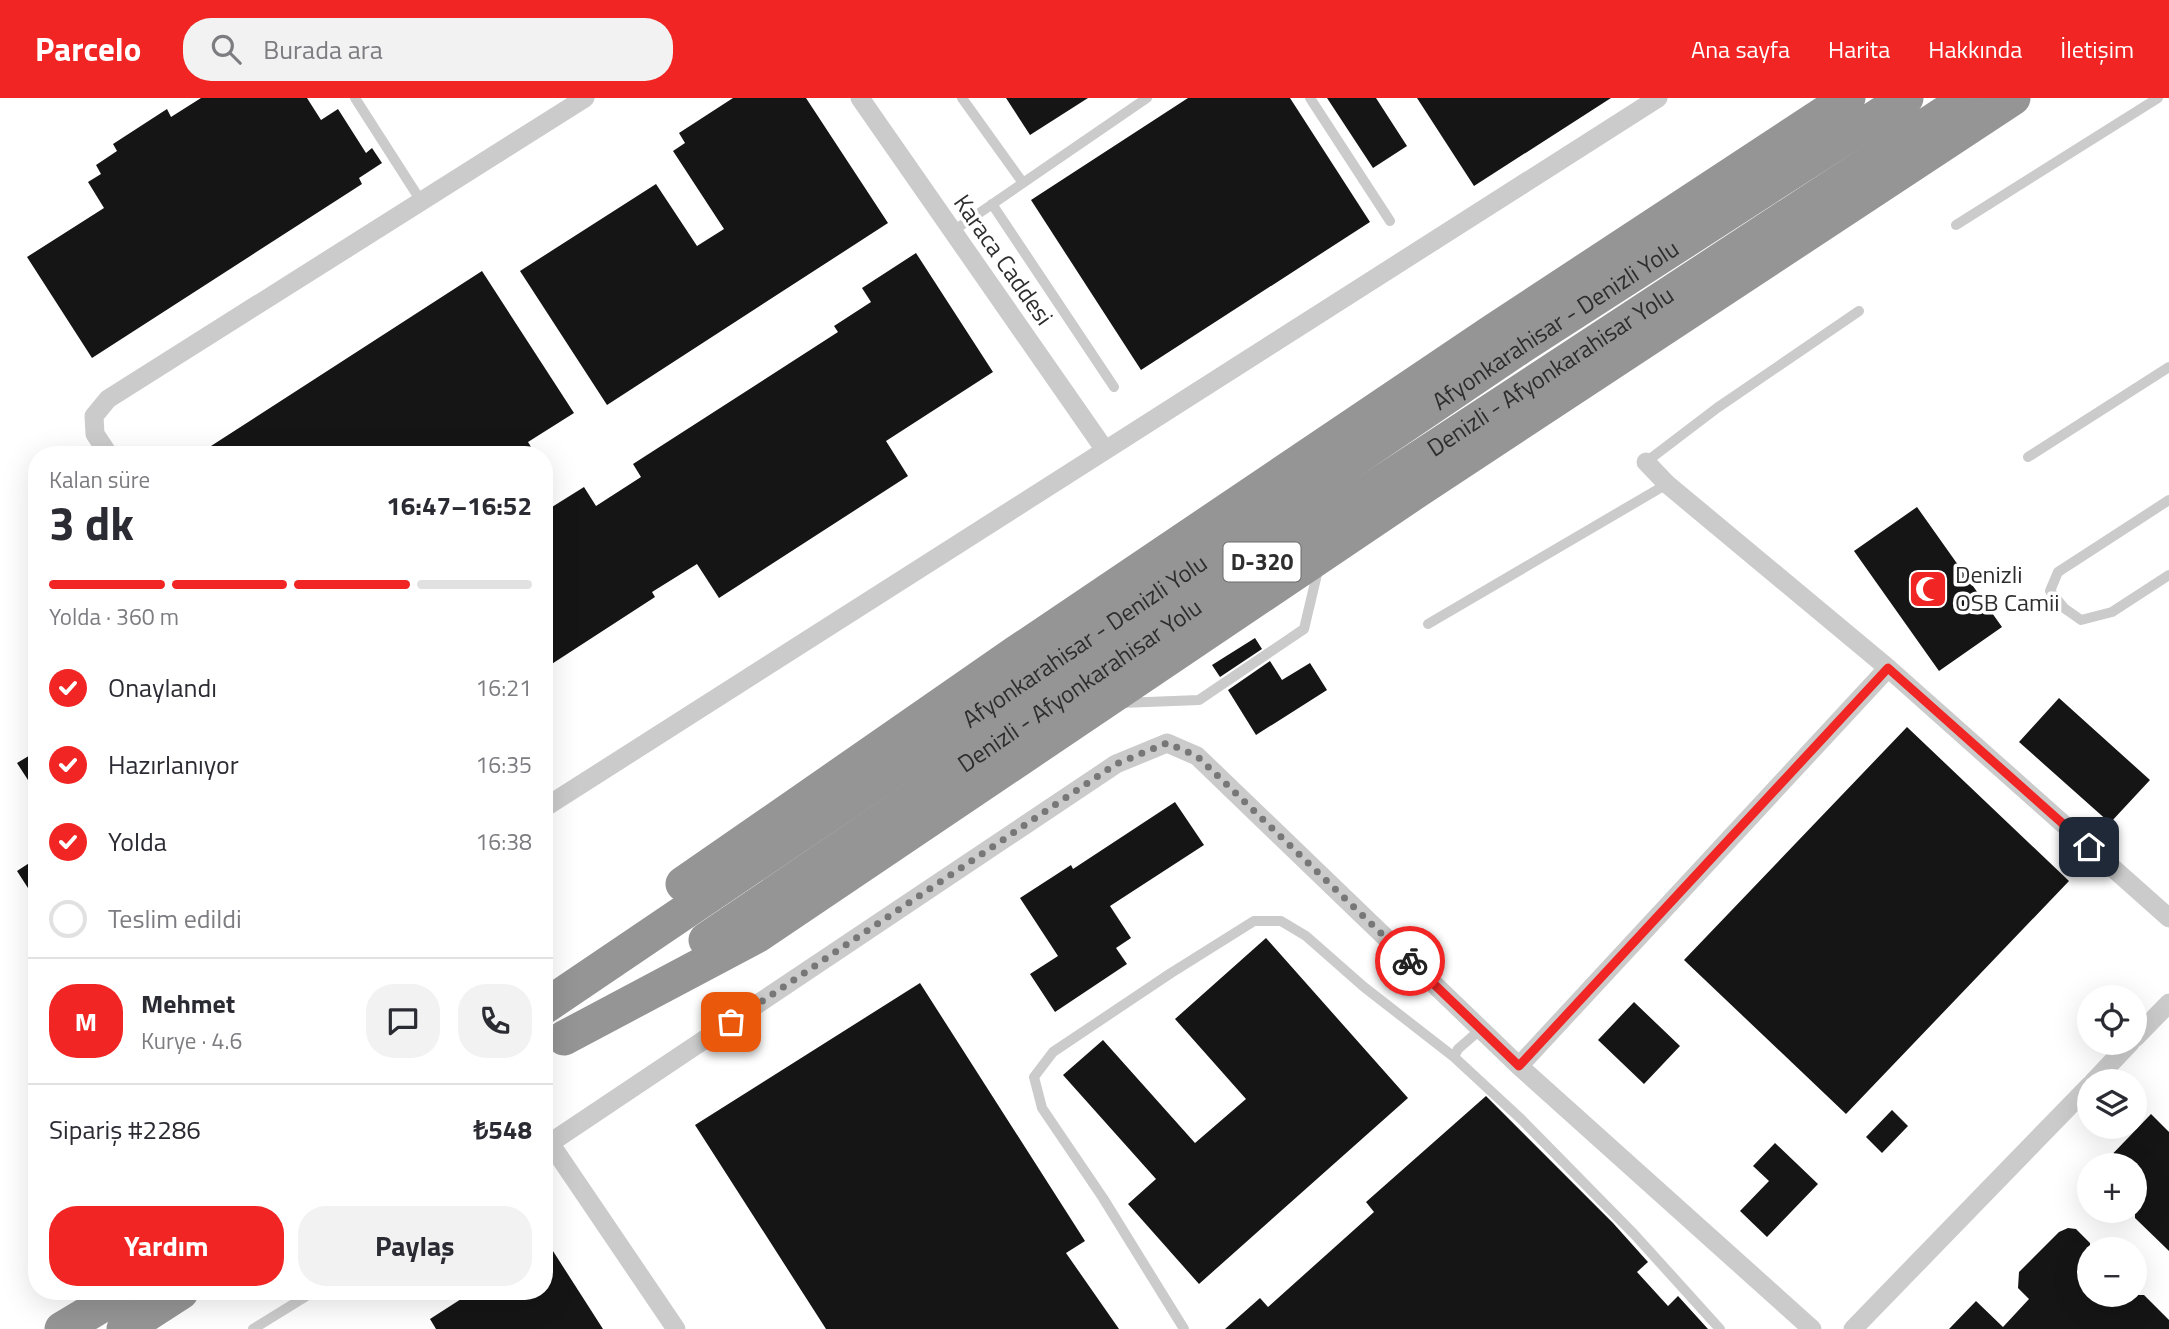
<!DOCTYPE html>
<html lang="tr">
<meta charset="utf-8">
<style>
:root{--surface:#fff;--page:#f2f2f3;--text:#2b2b33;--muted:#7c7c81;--line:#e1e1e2;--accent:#f02524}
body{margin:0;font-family:"Titillium Web",sans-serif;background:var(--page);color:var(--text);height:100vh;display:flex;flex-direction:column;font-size:26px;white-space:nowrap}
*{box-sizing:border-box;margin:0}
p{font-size:23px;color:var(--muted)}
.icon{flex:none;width:38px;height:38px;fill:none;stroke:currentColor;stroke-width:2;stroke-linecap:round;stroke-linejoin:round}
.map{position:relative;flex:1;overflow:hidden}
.panel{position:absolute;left:28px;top:348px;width:525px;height:854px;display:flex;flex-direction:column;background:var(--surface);border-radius:28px;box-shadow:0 7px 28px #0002}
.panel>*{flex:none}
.fabs{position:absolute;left:2077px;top:887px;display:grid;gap:14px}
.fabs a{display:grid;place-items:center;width:70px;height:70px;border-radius:50%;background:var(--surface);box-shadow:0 7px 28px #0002;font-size:35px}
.pin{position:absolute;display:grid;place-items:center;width:60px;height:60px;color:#fff;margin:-30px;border-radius:14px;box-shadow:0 4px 10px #0006}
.courier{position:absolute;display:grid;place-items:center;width:70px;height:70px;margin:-35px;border:5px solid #f02524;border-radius:50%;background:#fff;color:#222;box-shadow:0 2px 9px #0007}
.overview em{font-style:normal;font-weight:700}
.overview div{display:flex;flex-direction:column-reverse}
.overview{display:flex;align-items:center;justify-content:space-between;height:119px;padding:0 21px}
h1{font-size:46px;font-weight:700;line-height:52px}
.bar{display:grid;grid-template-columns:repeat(4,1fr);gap:10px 7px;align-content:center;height:84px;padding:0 21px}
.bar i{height:9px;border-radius:5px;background:var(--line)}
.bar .on{background:var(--accent)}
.bar p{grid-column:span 4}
.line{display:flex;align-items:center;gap:18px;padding:0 21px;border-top:2px solid var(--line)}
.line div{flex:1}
.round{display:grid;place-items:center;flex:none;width:74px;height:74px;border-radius:28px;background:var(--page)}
ol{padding:0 21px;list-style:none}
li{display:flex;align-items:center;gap:21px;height:77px}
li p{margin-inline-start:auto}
li .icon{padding:7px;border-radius:50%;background:var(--accent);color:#fff;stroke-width:4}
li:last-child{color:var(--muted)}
li i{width:38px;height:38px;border:4px solid var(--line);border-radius:50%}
.cta{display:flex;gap:14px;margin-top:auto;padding:14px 21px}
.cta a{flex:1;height:80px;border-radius:28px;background:var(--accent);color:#fff;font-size:28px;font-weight:700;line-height:80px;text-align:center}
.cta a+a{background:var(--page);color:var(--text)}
header{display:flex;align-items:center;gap:42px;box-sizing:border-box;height:98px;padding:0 35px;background:var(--accent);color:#fff}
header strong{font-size:33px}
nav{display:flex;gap:38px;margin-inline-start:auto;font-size:24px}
.search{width:490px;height:63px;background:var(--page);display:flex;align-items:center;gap:18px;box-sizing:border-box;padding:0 24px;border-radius:28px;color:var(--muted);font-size:26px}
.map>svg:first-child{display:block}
.building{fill:#151515}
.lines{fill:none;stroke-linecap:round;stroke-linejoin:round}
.lane{stroke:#cbcbcb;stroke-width:10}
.street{stroke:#cbcbcb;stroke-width:19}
.highway{stroke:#959595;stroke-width:35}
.done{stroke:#777;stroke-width:7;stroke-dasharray:0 12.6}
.route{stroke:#f02524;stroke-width:9}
.labels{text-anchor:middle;stroke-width:7;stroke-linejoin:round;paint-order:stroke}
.shield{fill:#fff;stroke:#6d6d6d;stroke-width:2}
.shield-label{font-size:23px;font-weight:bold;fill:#2e2e2e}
.street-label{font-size:24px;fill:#2e2e2e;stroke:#fff}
.poi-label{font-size:24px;fill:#2e2e2e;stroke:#fff;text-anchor:start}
</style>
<header>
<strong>Parcelo</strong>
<div class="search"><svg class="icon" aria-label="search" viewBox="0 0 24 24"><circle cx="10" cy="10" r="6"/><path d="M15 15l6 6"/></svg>Burada ara</div>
<nav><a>Ana sayfa</a><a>Harita</a><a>Hakkında</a><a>İletişim</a></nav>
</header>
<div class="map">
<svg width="2169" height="1231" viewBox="0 0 2169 1231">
<rect width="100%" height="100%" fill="#fff"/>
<path class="building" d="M201 0H307L321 22 338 11 366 55 372 50 382 65 359 80 362 86 92 260 27 159 104 110 88 84 101 76 96 67 117 53 113 46 167 11 171 19Z
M733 0H806L888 125 607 307 520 173 656 86 697 148 724 131 673 53 685 45 679 35Z
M1006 0H1088L1030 37Z
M1188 0H1290L1370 124 1141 272 1031 102Z
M1327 0H1376L1407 48 1373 70Z
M1417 0H1611L1474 88Z
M916 155 993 274 886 343 908 378 719 500 697 466 652 494 655 499 544 571V414L584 389 596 408 641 379 633 366 838 234 834 228 871 204 862 190Z
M482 173 574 315 528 344 536 357H197Z
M1917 409 2002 529 1939 573 1854 453Z
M1255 540 1262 551 1220 579 1212 567Z
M1270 563 1282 582 1310 565 1327 592 1256 637 1228 592Z
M2059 600 2150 682 2110 725 2019 644Z
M1907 629 2069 783 1846 1016 1684 862Z
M37 653V696L17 665Z
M1175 704 1204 747 1110 808 1131 840 1116 850 1127 866 1055 914 1030 876 1058 858 1020 800 1071 767 1073 771Z
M37 760V804L17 773Z
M1266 840 1408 1000 1199 1186 1128 1106 1156 1081 1063 977 1103 942 1195 1045 1246 1001 1175 921Z
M920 885 1085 1143 1066 1155 1119 1231H826L695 1027Z
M1634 904 1680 948 1644 986 1598 942Z
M1486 998 1613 1125 1648 1164 1637 1174 1668 1208 1678 1198 1708 1231H1225L1260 1200 1268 1209 1374 1114 1366 1104Z
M1892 1012 1908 1028 1882 1055 1866 1039Z
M2151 1016 2169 1034V1153L2135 1120V1068H2101Z
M1775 1045 1818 1086 1767 1139 1740 1113 1769 1083 1753 1068Z
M2068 1130 2076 1131 2090 1145V1197H2144L2169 1222V1231H1949L1976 1203 2003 1229 2029 1201 2018 1190 2019 1174 2059 1134Z
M544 1139 603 1231H436L430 1221 472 1194H544Z"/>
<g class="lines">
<path class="lane" d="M355 0 421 103
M962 0 1023 85
M1310 0 1390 123
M992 106 1114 289
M1956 127 2158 0
M953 133 1147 0
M2028 359 2169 269
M1646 364 1717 310 1859 213
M2169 402 2058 474 2050 493 2064 510 2081 522 2112 514 2169 477
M1428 526 1667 386
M1121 605 1199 602 1304 531 1318 472
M1454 959 1458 951 1481 931
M253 1231 313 1194
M1184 1231 1103 1100 1042 1010 1034 979 1053 954 1171 875 1254 823H1281L1306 838 1364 889 1454 959 1521 1021 1634 1136 1720 1231"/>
<path class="street" d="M860 0 1105 352
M109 357 95 336 94 318 108 301 585 0
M1646 364 1667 386 1888 570 2169 820
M544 710 1658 0
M2135 940 2169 905
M1519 968 1888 570
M2093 984 2130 945
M550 1045 676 1231
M544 1049 1116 666 1167 645 1197 658 1519 968 1812 1231
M1853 1231 2090 987"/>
<g class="highway">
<path d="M683 786 1016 555 1492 234 1848 0"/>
<path id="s1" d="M706 842 1294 442 1968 0"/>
<path id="s2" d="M544 909 1523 247 1906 0"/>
<path d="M564 940 758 837 1418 392 2013 0"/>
<path d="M62 1231 124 1194"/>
<path d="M124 1231 181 1194"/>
</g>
</g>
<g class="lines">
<path class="done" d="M731 924 1116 666 1167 645 1197 658 1410 863"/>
<path class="route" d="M1410 863 1519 968 1888 570 2089 749"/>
</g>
<defs>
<g id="mosque-square" transform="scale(2.0125)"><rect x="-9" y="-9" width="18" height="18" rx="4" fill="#f02524" stroke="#fff"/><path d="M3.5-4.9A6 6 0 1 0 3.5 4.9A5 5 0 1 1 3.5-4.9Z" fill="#fff"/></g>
</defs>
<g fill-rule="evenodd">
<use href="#mosque-square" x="1928" y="491"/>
</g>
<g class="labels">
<rect class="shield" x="1223.5" y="444.5" width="77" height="39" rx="5"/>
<g class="shield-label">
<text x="1262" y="472">D-320</text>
</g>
<g class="street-label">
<text transform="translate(1003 162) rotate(55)" y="8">Karaca Caddesi</text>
<text dy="8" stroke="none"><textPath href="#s2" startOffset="1220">Afyonkarahisar - Denizli Yolu</textPath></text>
<text dy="8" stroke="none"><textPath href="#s1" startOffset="1018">Denizli - Afyonkarahisar Yolu</textPath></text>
<text dy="8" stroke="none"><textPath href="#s2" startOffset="653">Afyonkarahisar - Denizli Yolu</textPath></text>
<text dy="8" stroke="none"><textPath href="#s1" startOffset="452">Denizli - Afyonkarahisar Yolu</textPath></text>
</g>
<g class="poi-label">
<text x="1955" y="485">Denizli<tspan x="1955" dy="28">OSB Camii</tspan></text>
</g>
</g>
</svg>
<div class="fabs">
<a><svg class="icon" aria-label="locate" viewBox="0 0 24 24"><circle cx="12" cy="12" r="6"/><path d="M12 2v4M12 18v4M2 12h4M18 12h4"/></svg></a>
<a><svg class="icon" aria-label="layers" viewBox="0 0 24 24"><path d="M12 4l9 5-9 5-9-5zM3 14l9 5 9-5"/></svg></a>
<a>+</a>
<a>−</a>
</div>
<div class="pin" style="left:731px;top:924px;background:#ea580c"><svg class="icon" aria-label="bag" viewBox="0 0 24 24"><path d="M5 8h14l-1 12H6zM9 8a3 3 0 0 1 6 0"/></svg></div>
<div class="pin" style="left:2089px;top:749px;background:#1f2937"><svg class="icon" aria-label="home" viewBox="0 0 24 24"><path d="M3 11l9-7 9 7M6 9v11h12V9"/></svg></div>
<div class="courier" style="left:1410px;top:863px"><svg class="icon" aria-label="bike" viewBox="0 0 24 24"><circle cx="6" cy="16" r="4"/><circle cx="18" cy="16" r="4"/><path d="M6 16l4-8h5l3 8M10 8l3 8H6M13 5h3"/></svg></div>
<section class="panel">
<div class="overview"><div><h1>3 dk</h1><p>Kalan süre</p></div><em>16:47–16:52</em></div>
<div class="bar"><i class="on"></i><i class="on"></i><i class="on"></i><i></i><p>Yolda · 360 m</p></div>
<ol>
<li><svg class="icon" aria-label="check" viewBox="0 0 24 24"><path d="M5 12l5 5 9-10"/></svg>Onaylandı<p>16:21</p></li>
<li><svg class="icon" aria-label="check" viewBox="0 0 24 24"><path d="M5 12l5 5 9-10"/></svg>Hazırlanıyor<p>16:35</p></li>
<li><svg class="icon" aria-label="check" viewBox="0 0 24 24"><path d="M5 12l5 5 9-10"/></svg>Yolda<p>16:38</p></li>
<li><i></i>Teslim edildi</li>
</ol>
<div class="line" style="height:126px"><b class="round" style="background:var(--accent);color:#fff">M</b><div><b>Mehmet</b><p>Kurye · 4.6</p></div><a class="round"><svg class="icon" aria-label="chat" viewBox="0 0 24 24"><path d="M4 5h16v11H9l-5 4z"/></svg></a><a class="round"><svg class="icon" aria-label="phone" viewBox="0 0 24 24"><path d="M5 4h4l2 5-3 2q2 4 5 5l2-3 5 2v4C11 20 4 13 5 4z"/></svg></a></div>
<div class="line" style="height:91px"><div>Sipariş #2286</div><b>₺548</b></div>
<div class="cta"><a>Yardım</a><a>Paylaş</a></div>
</section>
</div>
